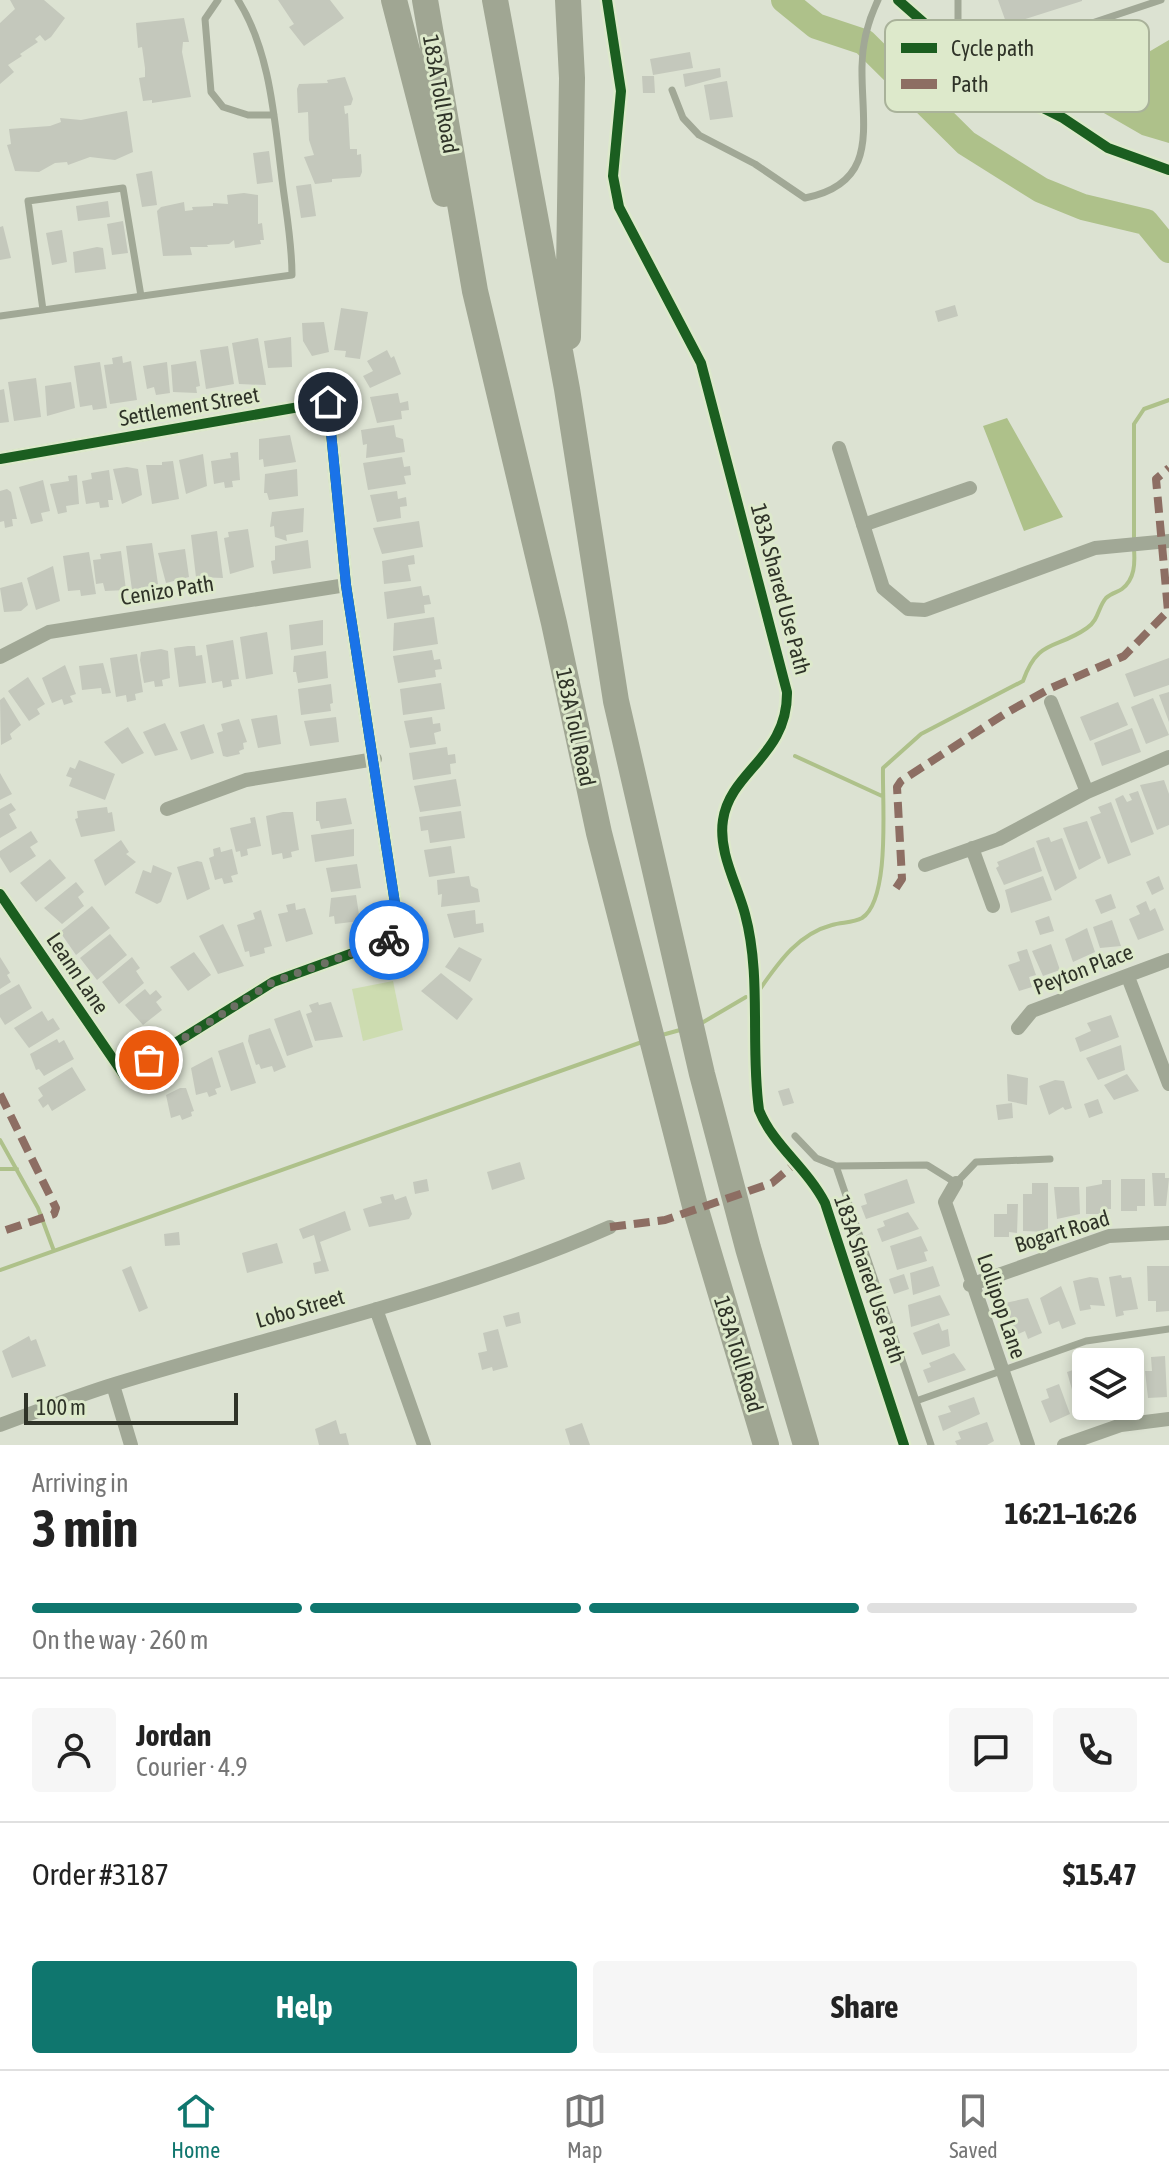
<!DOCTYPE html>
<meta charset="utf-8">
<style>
:root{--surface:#fff;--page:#f6f6f6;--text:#222;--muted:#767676;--line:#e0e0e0;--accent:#0f766e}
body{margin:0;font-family:"Asap Condensed",sans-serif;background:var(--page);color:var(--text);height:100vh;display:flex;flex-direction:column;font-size:30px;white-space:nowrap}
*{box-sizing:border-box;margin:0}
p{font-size:26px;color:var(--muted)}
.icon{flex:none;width:44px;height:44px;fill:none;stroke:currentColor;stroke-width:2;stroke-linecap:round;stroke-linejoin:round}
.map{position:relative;height:1445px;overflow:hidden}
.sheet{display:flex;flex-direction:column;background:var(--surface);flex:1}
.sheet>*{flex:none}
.controls{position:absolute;left:1072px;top:1348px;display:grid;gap:16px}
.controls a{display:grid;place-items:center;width:72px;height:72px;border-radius:8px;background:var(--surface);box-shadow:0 4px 12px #0003;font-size:40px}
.scale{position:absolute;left:24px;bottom:20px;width:214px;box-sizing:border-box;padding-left:8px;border:4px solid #2f3328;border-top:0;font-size:22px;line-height:28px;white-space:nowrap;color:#2f3328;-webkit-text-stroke:6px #dde9cb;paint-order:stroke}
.pin{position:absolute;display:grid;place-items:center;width:68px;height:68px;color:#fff;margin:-34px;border:4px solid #fff;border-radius:50%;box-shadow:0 2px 8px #0007}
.courier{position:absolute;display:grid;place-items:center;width:80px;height:80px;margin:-40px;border:6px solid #1a73e8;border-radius:50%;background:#fff;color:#222;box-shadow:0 2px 10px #0007}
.headline em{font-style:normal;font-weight:700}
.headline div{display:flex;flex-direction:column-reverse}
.headline{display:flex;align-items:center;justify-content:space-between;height:136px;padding:0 32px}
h1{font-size:52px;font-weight:700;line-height:60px}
.bar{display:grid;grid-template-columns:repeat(4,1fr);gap:12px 8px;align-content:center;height:96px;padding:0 32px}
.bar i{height:10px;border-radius:6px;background:var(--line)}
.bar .on{background:var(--accent)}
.bar p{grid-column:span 4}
.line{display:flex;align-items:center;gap:20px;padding:0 32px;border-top:2px solid var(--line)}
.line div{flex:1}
.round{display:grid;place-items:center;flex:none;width:84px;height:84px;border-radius:8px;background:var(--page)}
.cta{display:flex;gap:16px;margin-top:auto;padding:16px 32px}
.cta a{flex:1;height:92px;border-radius:8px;background:var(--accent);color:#fff;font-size:32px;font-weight:700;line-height:92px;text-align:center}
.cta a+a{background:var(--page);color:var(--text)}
.tabs{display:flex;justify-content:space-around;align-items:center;height:112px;border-top:2px solid var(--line);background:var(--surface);font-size:22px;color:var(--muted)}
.tabs a{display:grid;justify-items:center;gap:4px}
.tabs .on{color:var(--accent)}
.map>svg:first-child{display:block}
.green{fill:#cddcb0}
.water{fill:#aec18a}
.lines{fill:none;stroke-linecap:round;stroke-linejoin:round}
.stream{stroke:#aec18a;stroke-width:4}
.river{stroke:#aec18a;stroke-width:26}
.building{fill:#c4c8bc}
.service{stroke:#a1a896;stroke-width:7}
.minor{stroke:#a1a896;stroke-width:14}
.motorway{stroke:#a0a693;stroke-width:26}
.quiet{stroke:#8d6e63;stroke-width:8;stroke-dasharray:16 8;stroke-linecap:butt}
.cycleway-casing{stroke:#dde9cb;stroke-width:15}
.cycleway{stroke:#1b5e20;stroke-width:10}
.done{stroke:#6c7064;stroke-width:8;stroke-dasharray:0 14.4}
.route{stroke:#1a73e8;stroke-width:10}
.labels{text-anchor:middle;stroke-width:6;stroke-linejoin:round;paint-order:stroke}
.street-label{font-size:22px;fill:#2f3328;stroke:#dde9cb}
.key{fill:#dde9cb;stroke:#a9b29a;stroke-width:2}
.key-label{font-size:22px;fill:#2f3328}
</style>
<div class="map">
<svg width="1169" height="1445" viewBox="0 0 1169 1445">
<rect width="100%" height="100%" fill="#dce2d2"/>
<path class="green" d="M393 981 403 1030 363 1041 352 989Z"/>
<path class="water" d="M1169 40V143L1142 135 1090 105 1095 68 1135 60Z
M1007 418 1063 517 1024 531 983 426Z"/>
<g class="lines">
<path class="stream" d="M1134 540V424L1144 409 1169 400
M795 756 882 796
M760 989C779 962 798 934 832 925 841 922 853 923 862 918 891 899 882 800 883 768L921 734 1023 681C1038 638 1056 650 1087 628 1099 620 1098 607 1106 598 1111 593 1118 592 1122 589 1135 579 1135 563 1134 549
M700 1024 746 997
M662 1035 680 1030
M0 1140 38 1208 54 1251
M0 1169H17
M0 1270 642 1042"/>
<path class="river" d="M784 0 816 26 864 42 966 143 1041 190 1083 207 1146 222 1169 250"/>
</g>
<path class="building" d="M10 0H44L65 18 51 37 45 41 40 35 35 39 38 42 20 54 22 56 8 65 14 72 0 84V23L15 9Z
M278 0H330L344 18 304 46 289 27 294 24Z
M998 0H1082V1L1007 25Z
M184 18 189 42H183L182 52 191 97 152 103V100L143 101 139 78 145 77V68L142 47 138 48 136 23Z
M690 52 693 68 653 75 650 59Z
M720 68 721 77 685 87 683 74Z
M642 76H654L655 93H643Z
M345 77 353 99 351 105 344 106 345 114 348 113 350 149H357V155L361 154 362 172 360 177 332 179V182L315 184 304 157 314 155 309 140 308 112 298 113 297 89 299 84 328 83 327 80Z
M727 81 733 117 710 120 704 85Z
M127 111 133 152 115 160 90 157 68 165 67 162 55 163 39 172 15 171 7 145 11 144 9 129 50 126 61 122 60 118 81 120Z
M269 151 273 182 257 184 253 153Z
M152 171 157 205 142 207 136 174Z
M311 184 316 216 301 218 296 186Z
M244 193 258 195V224L262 223 264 240H260L261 244 235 248 234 240 229 244 207 245 208 247H190L192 255 163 256 157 211 161 207 184 202 185 211 193 210 192 207 213 206V203L228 204 227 195Z
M108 201 110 217 78 221 76 206Z
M123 221 128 253 112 255 107 224Z
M3 226 11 258 0 260V227Z
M62 230 67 262 52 265 46 233Z
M97 247 103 248 106 269 75 273 73 252Z
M955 305 958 316 938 322 935 311Z
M341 308 368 312 360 359 345 357 346 351 334 350Z
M324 322 329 352 312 356 303 341 302 323Z
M291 337 292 367 268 368 264 341Z
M258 338 266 385 239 384 232 343Z
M228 346 234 384 206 389 200 350Z
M387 350 391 358 394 356 401 374 370 388 363 376 373 371 367 361Z
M122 356 123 363 131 361 137 400 110 404 104 365 113 364 112 358Z
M196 361 200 386 196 387 197 393 173 392 171 365Z
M100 362 107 408 93 410 92 405 80 407 74 366Z
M167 362 170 393 156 395 154 387 147 389 143 366Z
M36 378 41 417 14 421 8 382Z
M71 382 75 408 47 416 45 386Z
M4 389 9 422 0 423V390Z
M398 393 400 403 408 401 409 410 401 411 402 419 377 423 370 397Z
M394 425 396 437 403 439 405 452 366 458 367 444 363 445 361 430Z
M290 435 296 462 264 467 263 459 259 460V439Z
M238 452 240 480 232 481 233 487 225 488 224 482 214 484 211 461 231 458 230 453Z
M203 454 207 486 186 494 179 460Z
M402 457 404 467 410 466 411 475 404 476 406 484 368 490 363 463Z
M173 461 179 499 152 504 146 465H162V462Z
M127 467 138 469 142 495 122 504 113 469Z
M297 469 298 496 269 500 267 493H264L265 474Z
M109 470 113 500H108L109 507 100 508 99 502 86 504 82 481 92 479 91 473Z
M77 475 79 504 66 506 67 512 58 514 50 484 69 481 68 476Z
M43 480 50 511 41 513 43 521 31 524 19 487Z
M7 489 11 492 17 519H12L13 526 5 528 4 521 0 522V491Z
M397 491 398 499 406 497 407 506 400 507 401 518 377 522 370 495Z
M304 508 303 532 286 535 287 541 275 537 274 526 270 527 272 512Z
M419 521 423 547 382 554 373 528Z
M248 529 254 567 230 574 224 538 229 537 228 532Z
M217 531 223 578 196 577 191 535Z
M308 540 311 568 273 574 271 561 275 560V546Z
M152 543 158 584 132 590 126 546Z
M185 549 189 577 166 583 158 553Z
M121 551 126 590 105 591 103 583 96 584 93 560 101 559 100 554Z
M89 552 96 594 81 596 80 590 68 591 63 556Z
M414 555 415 564 408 565 411 581 384 584 382 561Z
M53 566 60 601 36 610 27 578Z
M22 582 28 605 21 611 4 612 0 588Z
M421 586 423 596 429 595 431 604 424 605 425 613 387 619 384 592Z
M434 617 438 644 393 651 394 623Z
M323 620V645L291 650 289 625Z
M267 632 273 674 246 679 240 637Z
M233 640 239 679 231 680 232 686 223 688 222 681 212 683 206 645Z
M188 646H195L196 656 202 655 206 683 179 687 174 648Z
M161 649 168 651 170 678 162 680 163 686 155 687 154 681 144 683 140 660 141 652Z
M432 650 434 660 440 659 442 669 435 670 436 677 398 683 393 656Z
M326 651 328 678 298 683 296 672H293L294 656Z
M137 654 143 692 135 694 136 700 127 702 126 695 116 697 110 658Z
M1169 658V685L1134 697 1125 674Z
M103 663 111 693 102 694 101 688 82 690 79 666Z
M65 665 76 694 70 696 73 702 64 705 62 699 52 703 42 678Z
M28 677 45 704 37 709 40 714 29 721 8 691Z
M441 683 445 709 403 715 400 689Z
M331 684 333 703 330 704 331 711 301 715 298 689Z
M1169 692V722L1159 695Z
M4 697 21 725 10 734 12 739 1 745 0 700Z
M1153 698 1169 735 1146 744 1131 707Z
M1118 702 1128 725 1090 741 1080 717Z
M277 715 281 744 258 748 251 719Z
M336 717 339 742 310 746 304 721Z
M432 717 433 724 440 723 441 731 434 733 436 744 410 748 404 721Z
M239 719 247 742 243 743 244 749 239 751 240 754 227 757 223 756 217 733 223 731 221 724Z
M165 723 178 750 155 756 143 732Z
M204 724 214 753 191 760 180 732Z
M128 727 144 753 122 764 104 742Z
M1132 728 1141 752 1102 766 1094 743Z
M447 747 448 755 455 754 456 763 450 764 451 774 413 780 409 753Z
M79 760 115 774 105 800 69 786 72 778 66 776 70 767 75 769Z
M0 773 12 794 0 800Z
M456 779 461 806 420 812 414 786Z
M1164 780 1169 794V825L1157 830 1140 785Z
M1138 791 1154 834 1131 843 1115 799 1123 795 1127 802 1132 800 1129 794Z
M346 798 352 824 321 829 319 821H316V802Z
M1111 802 1131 855 1108 864 1090 817 1101 813 1098 807Z
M11 803 16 810 9 814 17 828 0 838V809Z
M107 807 108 813 112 812 115 831 81 837 75 819 78 818 77 811Z
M461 811 465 838 430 843 428 830 421 831 419 817Z
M283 812H293L299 850 291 852 292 857 283 859 282 853 272 855 266 816Z
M255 817 261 846 247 849 248 855 241 857 240 851 236 852 230 828 251 823 250 818Z
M1087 821 1101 858 1079 870 1063 828Z
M354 829V856L315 862 311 835Z
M31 831 38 842 30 847 36 856 10 873 0 857V851Z
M1049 837 1051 842 1062 838 1077 878 1055 891 1036 841Z
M121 840 129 852 126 854 136 862 105 886 94 860Z
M451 846 455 873 429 877 424 850Z
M220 847 221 852 232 849 238 874 231 876 233 882 224 884 222 878 215 880 209 858 214 856 213 849Z
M1034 847 1042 871 1004 885 996 868 999 866 997 862Z
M50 859 66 878 36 902 20 883Z
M197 861 202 862 210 889 187 900 177 867Z
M357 864 361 888 331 892 326 868Z
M153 865 172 873 161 902 157 904 135 893 143 870 151 873Z
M469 876 471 886 478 889 480 902 441 907 442 894 438 895 437 880Z
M1043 876 1052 900 1011 913 1005 890Z
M1159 876 1164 889 1152 895 1146 882Z
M76 882 84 892 78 897 84 906 62 924 44 908Z
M1111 894 1116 908 1101 914 1095 900Z
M356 895 360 921 335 924 334 916 329 917 331 898Z
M1146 901 1150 911 1155 908 1164 930 1138 940 1129 919 1140 914 1136 906Z
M295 903 296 910 305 908 313 934 286 942 278 914 288 912 286 905Z
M92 906 110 928 76 955 60 932Z
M261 910 272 946 264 948 265 953 250 957 249 951 245 952 237 925 255 919 253 913Z
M475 910 476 924 483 923 484 932 454 938 447 914Z
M1049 916 1054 931 1040 935 1035 921Z
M1112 920 1121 946 1100 948 1093 927Z
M223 924 244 966 218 974 199 936Z
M1087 928 1095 952 1073 962 1065 939Z
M110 934 127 955 97 980 80 958Z
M1051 944 1060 970 1043 976 1032 951Z
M459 947 482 959 470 982 445 967Z
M1027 949 1036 975 1029 977 1032 987 1019 991 1008 965 1020 961 1017 952Z
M194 952 211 975 188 991 170 967Z
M0 957 10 973 7 975 11 982 0 989Z
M132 957 140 968 136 971 144 983 119 1004 102 982Z
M441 973 473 999 457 1020 421 991Z
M19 984 32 1008 5 1025 0 1017V995Z
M145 989 150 995 156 990 162 997 156 1002 162 1010 143 1025 125 1005Z
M318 1002 319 1005 331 1002 343 1037 315 1041 306 1014 312 1012 309 1005Z
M300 1010 313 1047 287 1056 274 1019Z
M42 1011 48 1021 53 1018 60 1029 29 1048 14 1028Z
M1111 1015 1119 1037 1080 1052 1075 1038 1091 1031 1087 1023Z
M270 1028 286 1067 274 1072 272 1066 261 1069 259 1064 256 1065 248 1041 249 1035Z
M57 1039 59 1043 64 1040 74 1059 44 1076 39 1069 36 1070 30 1054Z
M243 1042 256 1083 231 1091 218 1051Z
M1121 1045 1125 1070 1098 1080 1086 1058Z
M212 1057 221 1087 215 1089 217 1094 209 1097 207 1092 196 1095 191 1068Z
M72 1067 86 1090 52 1111 48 1104 43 1108 38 1100 43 1096 38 1088Z
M1007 1074 1028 1078 1027 1105 1008 1101Z
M1127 1074 1139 1091 1114 1100 1104 1085Z
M1055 1080 1064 1081 1072 1108 1065 1110 1063 1107 1049 1115 1039 1086Z
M180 1088H186L194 1111 191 1112 192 1116 182 1120 180 1115 171 1118 166 1095Z
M789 1088 794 1103 783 1106 778 1091Z
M1098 1099 1103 1113 1089 1118 1084 1104Z
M1012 1103 1013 1118 998 1120 996 1105Z
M520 1162 525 1179 492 1190 487 1172Z
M1152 1173H1165V1178H1169L1166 1206H1154Z
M427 1179 429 1191 415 1194 413 1182Z
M907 1179 915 1203 866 1219 861 1206 867 1204 864 1194Z
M1121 1179H1145V1206H1137V1211H1121Z
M1102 1180H1111V1209H1104V1214H1086V1187L1102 1184Z
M1032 1183H1048V1232L1023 1231V1194H1032Z
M1054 1187H1079L1080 1214 1057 1219Z
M393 1194 395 1200 406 1196 412 1214 409 1219 369 1227 363 1209 382 1203 380 1197Z
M1007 1204H1018L1017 1233 1009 1232V1237H994V1214H1007Z
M345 1211 351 1230 320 1242 329 1271 315 1274 313 1263 321 1261 314 1235 303 1239 299 1229Z
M908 1212 919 1229 882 1242 877 1229 885 1226 883 1221Z
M179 1232 180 1245 165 1246 164 1234Z
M921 1236 928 1251 924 1252 927 1261 897 1270 890 1246Z
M277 1243 283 1263 247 1273 242 1253Z
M131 1266 148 1308 139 1312 122 1270Z
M933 1266 940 1286 913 1295 910 1273Z
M1147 1266H1169V1311L1156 1312V1301H1148Z
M904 1274 909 1289 894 1294 889 1279Z
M1121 1275 1122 1278 1131 1277 1138 1309 1123 1311 1124 1315 1116 1317 1109 1277Z
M1090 1277 1098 1278 1105 1306 1090 1305 1091 1309 1080 1311 1073 1281Z
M1061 1286 1076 1324 1062 1329 1059 1321 1049 1325 1040 1298Z
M940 1295 950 1315 911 1327 908 1305Z
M1028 1298 1042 1333 1028 1339 1025 1331 1016 1335 1005 1303Z
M519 1312 521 1323 506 1327 503 1316Z
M939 1323 942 1331 948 1329 950 1346 922 1355 913 1333Z
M498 1329 508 1367 493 1371 492 1367 482 1370 478 1353 487 1351 483 1333Z
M29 1336 31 1341 36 1339 46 1366 12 1378 2 1351Z
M954 1353 966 1370 928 1383 923 1370 931 1367 929 1363Z
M1165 1356 1167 1397 1148 1398 1145 1371H1152L1151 1357Z
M1086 1362V1406L1102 1407 1079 1414 1067 1372 1076 1369 1075 1364Z
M1059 1384 1070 1414 1050 1423 1041 1401 1049 1398 1046 1389Z
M974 1397 980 1414 943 1431 938 1416 951 1412 948 1406Z
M336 1420 340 1434 346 1433 349 1445H319L315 1429Z
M987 1422 994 1441 987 1445H957L955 1441 961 1439 958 1432Z
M582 1423 590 1445H570L565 1429Z"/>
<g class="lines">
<path class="service" d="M218 0 205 19 211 92 223 107 248 115H274
M958 0V21L985 47 1002 53 1161 0
M672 90 683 118 699 135 755 164 805 198C881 183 861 125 862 67 862 43 868 21 878 0
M43 310 28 201 123 188 141 296
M0 316 292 275C292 239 285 207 281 171 274 114 269 49 238 0
M795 1136 816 1158 836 1166 927 1165 956 1183 976 1162 1050 1159
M836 1166 931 1445
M916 1401 1086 1341 1169 1329"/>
<path class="minor" d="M839 448 883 588 908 609 925 610 1095 548 1169 541
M0 459 328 402 346 585 400 936 273 982 124 1075 0 894
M863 525 970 488
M0 657 49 632 346 585
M1051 702 1087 792
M167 809 246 780 375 759
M972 848 993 906
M925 865 999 839 1087 792 1169 757
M1128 977 1169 1084
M1018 1028 1032 1011 1169 960
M956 1183 945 1202 1028 1445
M970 1285 1109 1236 1169 1233
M376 1309 424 1445
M113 1385 131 1445
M0 1425C38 1411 76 1396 115 1384 280 1333 452 1297 610 1227
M1064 1445 1121 1425 1169 1419"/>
<path class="motorway" d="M394 0 444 194
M425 0 475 291 554 623 599 833 696 1210 766 1445
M495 0 567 389 616 701 702 1074 748 1248 806 1445
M568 337 572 78 568 0"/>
<path class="quiet" d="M896 888 902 879 897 787 901 781 1006 713 1051 688 1124 656 1168 611 1156 479 1169 468
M0 1094 56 1208 54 1214 0 1232
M610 1227 665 1220 772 1183 798 1161"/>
<g class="cycleway-casing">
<path id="cycleway" d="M607 0 621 91 613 176 619 207 701 363 787 692C788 756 730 771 723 820 718 852 737 884 745 914 762 977 750 1046 759 1110 773 1145 807 1168 825 1203L904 1445
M898 0 981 73 1005 89 1063 118 1108 148 1169 170
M0 459 328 402 346 585 400 936 273 982 124 1075 0 894"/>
</g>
<use href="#cycleway" class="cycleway"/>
</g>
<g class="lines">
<path class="done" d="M149 1060 273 982 389 940"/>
<path class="route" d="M328 402 346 585 400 936 389 940"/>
</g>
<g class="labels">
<g class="street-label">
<text transform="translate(441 94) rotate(80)" y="8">183A Toll Road</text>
<text transform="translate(189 406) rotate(-10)" y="8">Settlement Street</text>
<text transform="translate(781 589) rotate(75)" y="8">183A Shared Use Path</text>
<text transform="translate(167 590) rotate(-9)" y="8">Cenizo Path</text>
<text transform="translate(576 727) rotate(78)" y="8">183A Toll Road</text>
<text transform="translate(1083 969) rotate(-21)" y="8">Peyton Place</text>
<text transform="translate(78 973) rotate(56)" y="8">Leann Lane</text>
<text transform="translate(1062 1231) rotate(-17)" y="8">Bogart Road</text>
<text transform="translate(870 1279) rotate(71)" y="8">183A Shared Use Path</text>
<text transform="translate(1002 1306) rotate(71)" y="8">Lollipop Lane</text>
<text transform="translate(300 1308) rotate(-16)" y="8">Lobo Street</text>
<text transform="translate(739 1354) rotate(73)" y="8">183A Toll Road</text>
</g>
</g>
<rect x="885" y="20" width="264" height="92" rx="12" class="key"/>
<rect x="901" y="43" width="36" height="10" fill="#1b5e20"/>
<rect x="901" y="79" width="36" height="10" fill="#8d6e63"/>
<g class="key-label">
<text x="951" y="56">Cycle path</text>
<text x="951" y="92">Path</text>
</g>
</svg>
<div class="controls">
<a><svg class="icon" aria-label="layers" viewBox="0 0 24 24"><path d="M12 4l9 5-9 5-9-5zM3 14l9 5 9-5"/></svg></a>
</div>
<div class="scale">100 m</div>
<div class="pin" style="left:149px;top:1060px;background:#ea580c"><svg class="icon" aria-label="bag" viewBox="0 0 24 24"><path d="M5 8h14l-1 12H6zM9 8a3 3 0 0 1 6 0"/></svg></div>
<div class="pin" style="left:328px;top:402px;background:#1f2937"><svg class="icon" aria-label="home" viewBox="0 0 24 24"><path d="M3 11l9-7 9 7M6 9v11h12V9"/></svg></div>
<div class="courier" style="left:389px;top:940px"><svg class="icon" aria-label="bike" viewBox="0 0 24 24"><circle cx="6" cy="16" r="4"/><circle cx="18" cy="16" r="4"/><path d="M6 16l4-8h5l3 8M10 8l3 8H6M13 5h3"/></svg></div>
</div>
<section class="sheet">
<div class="headline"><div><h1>3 min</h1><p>Arriving in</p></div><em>16:21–16:26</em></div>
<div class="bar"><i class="on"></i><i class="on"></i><i class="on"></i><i></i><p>On the way · 260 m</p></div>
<div class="line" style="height:144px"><a class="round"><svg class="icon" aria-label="person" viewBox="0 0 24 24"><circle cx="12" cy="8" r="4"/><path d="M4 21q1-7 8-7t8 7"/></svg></a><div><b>Jordan</b><p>Courier · 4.9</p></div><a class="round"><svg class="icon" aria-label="chat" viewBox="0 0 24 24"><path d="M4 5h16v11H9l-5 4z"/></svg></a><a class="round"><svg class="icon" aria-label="phone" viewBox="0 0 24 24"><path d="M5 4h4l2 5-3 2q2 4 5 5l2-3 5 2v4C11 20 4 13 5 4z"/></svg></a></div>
<div class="line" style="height:104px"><div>Order #3187</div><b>$15.47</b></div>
<div class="cta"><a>Help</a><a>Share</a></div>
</section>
<nav class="tabs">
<a class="on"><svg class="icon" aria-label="home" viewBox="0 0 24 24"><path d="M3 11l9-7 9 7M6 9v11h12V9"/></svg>Home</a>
<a><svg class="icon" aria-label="map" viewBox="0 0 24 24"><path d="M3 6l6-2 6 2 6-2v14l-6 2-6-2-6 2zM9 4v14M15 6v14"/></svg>Map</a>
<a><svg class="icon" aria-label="saved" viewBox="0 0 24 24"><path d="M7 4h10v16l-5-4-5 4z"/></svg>Saved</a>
</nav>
